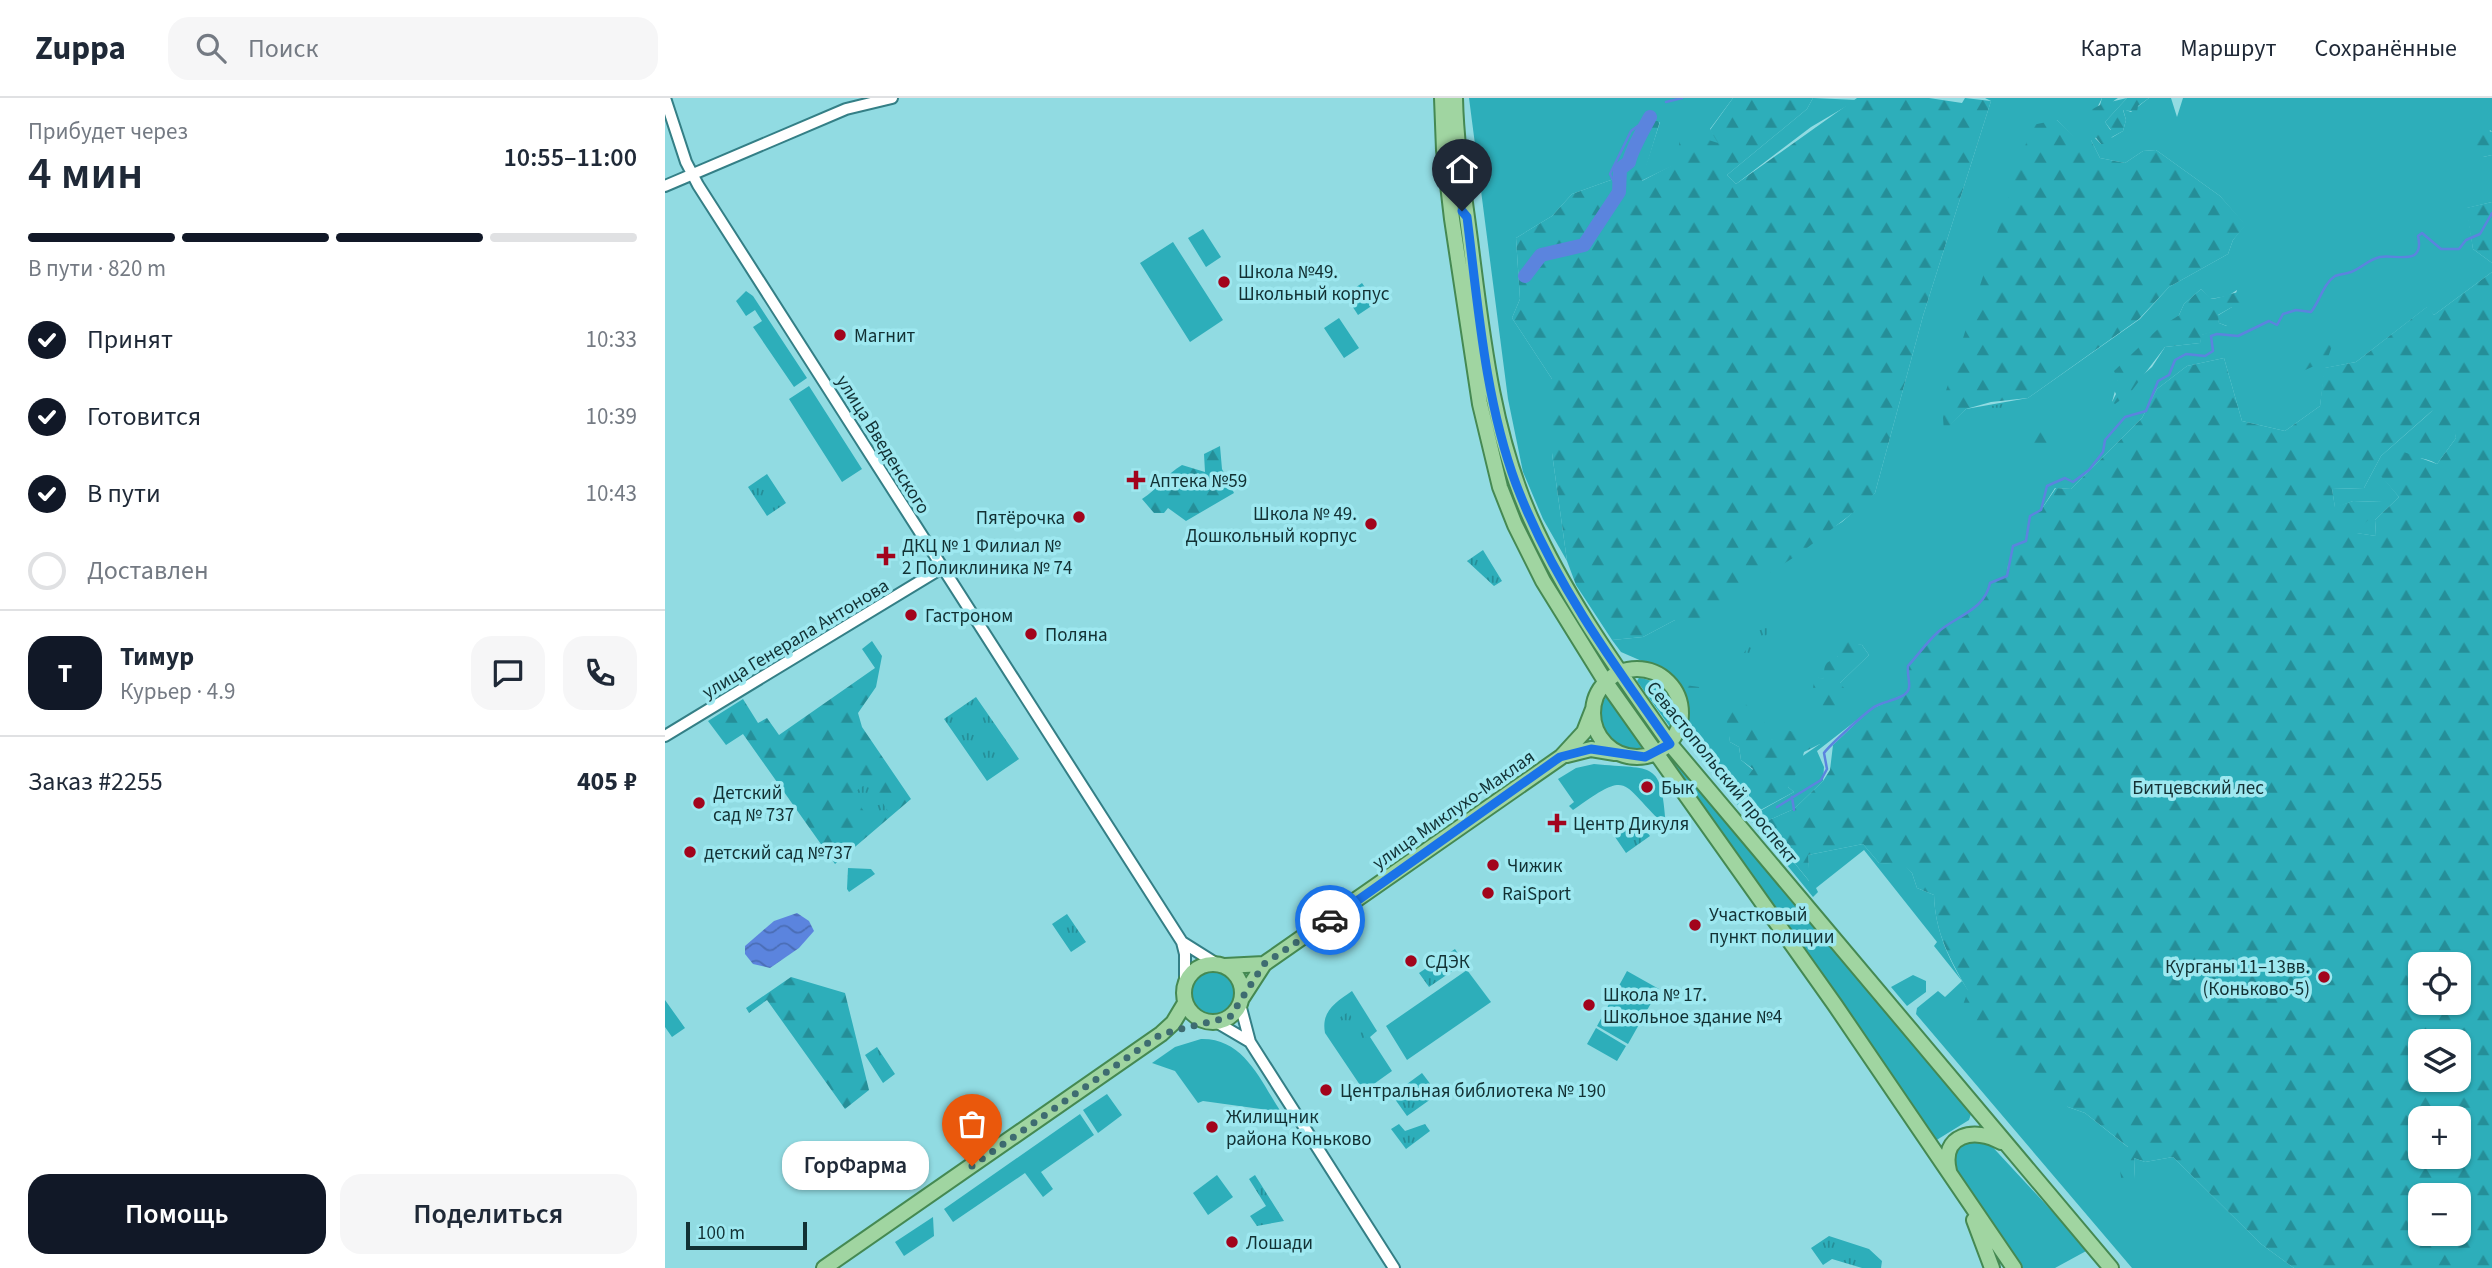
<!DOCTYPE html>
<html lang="ru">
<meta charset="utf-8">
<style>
:root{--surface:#fff;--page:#f6f6f7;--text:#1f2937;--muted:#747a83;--line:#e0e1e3;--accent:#111827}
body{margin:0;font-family:"Source Sans 3",sans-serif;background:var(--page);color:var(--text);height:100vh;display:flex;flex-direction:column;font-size:26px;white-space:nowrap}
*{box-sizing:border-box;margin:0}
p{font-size:23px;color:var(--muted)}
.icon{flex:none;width:38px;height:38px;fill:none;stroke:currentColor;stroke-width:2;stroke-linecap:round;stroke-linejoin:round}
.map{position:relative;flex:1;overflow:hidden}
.details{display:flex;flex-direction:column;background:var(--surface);width:665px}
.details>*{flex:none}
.fabs{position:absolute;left:1743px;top:854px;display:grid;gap:14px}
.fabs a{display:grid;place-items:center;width:63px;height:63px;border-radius:14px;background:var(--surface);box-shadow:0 2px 5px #0004;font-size:35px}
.scale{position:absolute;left:21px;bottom:18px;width:121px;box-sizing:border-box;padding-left:7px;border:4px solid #123134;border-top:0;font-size:19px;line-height:24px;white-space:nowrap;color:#123134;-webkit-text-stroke:5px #9ee8f0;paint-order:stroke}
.pin{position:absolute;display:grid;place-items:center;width:60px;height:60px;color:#fff;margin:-72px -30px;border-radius:50% 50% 50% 0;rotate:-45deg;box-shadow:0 0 7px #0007}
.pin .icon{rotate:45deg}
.courier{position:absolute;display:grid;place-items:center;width:70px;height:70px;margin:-35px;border:5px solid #1a73e8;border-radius:50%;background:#fff;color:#222;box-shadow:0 2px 9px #0007}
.bubble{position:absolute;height:49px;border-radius:21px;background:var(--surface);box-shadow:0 2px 5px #0004;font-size:23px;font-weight:600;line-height:49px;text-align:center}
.summary em{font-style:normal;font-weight:600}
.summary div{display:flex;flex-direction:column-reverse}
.summary{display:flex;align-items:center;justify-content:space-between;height:119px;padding:0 28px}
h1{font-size:46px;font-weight:600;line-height:52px}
.bar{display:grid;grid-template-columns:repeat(4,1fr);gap:10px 7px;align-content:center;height:84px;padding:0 28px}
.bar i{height:9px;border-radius:5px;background:var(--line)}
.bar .on{background:var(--accent)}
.bar p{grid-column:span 4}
.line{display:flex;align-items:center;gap:18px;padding:0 28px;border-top:2px solid var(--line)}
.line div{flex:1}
.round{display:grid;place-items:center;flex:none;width:74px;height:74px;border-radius:21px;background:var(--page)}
ol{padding:0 28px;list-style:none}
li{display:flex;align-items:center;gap:21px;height:77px}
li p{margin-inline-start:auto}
li .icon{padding:7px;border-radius:50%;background:var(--accent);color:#fff;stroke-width:4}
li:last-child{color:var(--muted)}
li i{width:38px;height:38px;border:4px solid var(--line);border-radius:50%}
.button{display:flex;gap:14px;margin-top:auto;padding:14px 28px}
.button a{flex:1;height:80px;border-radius:21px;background:var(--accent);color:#fff;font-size:28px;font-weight:600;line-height:80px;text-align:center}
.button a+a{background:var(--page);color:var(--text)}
header{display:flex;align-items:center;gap:42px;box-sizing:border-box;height:98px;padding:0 35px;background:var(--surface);border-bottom:2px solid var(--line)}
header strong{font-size:33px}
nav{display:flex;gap:38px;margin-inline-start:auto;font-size:24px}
.search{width:490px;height:63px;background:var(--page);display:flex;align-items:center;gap:18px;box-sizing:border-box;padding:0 24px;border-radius:21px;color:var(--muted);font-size:26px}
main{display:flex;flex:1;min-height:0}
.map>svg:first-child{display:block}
.green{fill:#2daeba;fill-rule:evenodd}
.forest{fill:url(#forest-firs);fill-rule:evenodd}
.park{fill:url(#park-tufts)}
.water{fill:url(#water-waves)}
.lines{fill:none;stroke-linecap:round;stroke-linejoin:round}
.stream{stroke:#5b84de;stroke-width:2.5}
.river{stroke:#5b84de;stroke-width:14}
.minor-casing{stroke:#347f86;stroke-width:14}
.major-casing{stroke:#458952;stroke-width:18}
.minor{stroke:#fff;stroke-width:10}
.major{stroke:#a0d5a1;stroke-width:14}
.done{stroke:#3e6c71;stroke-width:7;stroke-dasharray:0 12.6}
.route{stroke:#1a73e8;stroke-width:9}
.poi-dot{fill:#a2041c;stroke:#9ee8f0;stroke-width:2.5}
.labels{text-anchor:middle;stroke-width:7;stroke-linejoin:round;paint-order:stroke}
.poi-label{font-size:19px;fill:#123134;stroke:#9ee8f0;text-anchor:start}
.street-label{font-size:19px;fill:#123134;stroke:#9ee8f0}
.park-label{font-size:19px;fill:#153134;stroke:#9ee8f0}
</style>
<header>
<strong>Zuppa</strong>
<div class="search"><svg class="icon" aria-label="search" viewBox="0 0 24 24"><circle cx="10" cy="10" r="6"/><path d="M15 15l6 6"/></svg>Поиск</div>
<nav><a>Карта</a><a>Маршрут</a><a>Сохранённые</a></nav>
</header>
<main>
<section class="details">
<div class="summary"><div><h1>4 мин</h1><p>Прибудет через</p></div><em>10:55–11:00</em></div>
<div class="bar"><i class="on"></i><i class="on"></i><i class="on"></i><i></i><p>В пути · 820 m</p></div>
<ol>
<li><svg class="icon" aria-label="check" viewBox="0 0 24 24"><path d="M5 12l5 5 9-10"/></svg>Принят<p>10:33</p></li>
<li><svg class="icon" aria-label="check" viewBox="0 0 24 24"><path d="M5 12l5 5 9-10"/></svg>Готовится<p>10:39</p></li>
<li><svg class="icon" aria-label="check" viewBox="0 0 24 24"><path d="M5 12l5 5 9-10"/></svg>В пути<p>10:43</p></li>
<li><i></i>Доставлен</li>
</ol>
<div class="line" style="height:126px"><b class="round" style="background:var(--accent);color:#fff">Т</b><div><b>Тимур</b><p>Курьер · 4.9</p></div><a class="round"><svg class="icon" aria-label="chat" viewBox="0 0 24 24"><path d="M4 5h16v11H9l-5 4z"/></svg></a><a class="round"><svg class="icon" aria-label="phone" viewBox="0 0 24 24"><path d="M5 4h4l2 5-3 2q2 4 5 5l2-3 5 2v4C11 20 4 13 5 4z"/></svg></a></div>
<div class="line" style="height:91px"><div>Заказ #2255</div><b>405 ₽</b></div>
<div class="button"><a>Помощь</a><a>Поделиться</a></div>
</section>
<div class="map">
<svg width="1827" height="1170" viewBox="0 0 1827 1170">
<defs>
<pattern id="forest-firs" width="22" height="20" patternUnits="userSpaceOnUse" patternTransform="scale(1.75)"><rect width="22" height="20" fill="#2daeba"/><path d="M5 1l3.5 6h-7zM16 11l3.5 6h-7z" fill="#258e98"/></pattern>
<pattern id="park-tufts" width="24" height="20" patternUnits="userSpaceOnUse" patternTransform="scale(1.75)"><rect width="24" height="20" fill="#2daeba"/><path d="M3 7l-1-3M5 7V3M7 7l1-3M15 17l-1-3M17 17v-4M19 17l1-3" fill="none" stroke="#258e98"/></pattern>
<pattern id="water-waves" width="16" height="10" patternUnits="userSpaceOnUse" patternTransform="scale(1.75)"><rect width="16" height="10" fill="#5b84de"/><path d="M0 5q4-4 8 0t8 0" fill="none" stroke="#4a6db5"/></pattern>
</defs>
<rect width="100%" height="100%" fill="#91dbe2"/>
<path class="green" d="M804 0H1068L1045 31 1054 45 976 83 995 24 983 23 957 78 907 96 887 118 851 140 855 201 847 220 887 281V355L902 463 878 421 858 374 843 301Z
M1148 0 1192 2 1146 29 1071 86 1062 77 1142 11Z
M1320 0H1437L1432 10 1435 19 1445 4 1462 0 1440 24 1446 33 1430 40 1436 46 1458 33 1461 22 1458 11 1466 14 1484 0H1506L1512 19 1518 0H1827V34L1825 32 1818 59 1827 57V104L1802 110 1808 151 1827 165V174L1769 217 1762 209 1691 264 1660 270 1655 308 1620 333 1577 323 1559 260 1522 268 1492 291 1477 320 1406 391 1390 390 1376 412 1365 418 1364 439 1343 467 1342 478 1309 511 1274 534 1243 568 1244 591 1240 596 1206 611 1152 653 1159 669 1158 683 1129 711 1097 725 1144 783 1143 757 1198 746 1214 765 1239 766 1247 775 1252 790 1269 797C1271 881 1351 949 1403 1009L1420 1015 1464 1050 1470 1082 1469 1060 1480 1064 1508 1059 1596 1146 1629 1170H1467L1251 916 1252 910 1273 893 1280 899 1297 883 1269 848 1272 844 1199 752 1151 790 1153 794 1148 799 1024 647 1023 605 1012 583 1002 574 956 554 947 542 978 539 1010 522 1177 424 1210 395 1258 218 1326 3ZM1392 22 1413 43 1426 42 1435 60 1460 65 1478 53 1491 52 1555 98 1580 127 1568 142 1563 156 1504 189 1475 221 1363 300 1301 311 1279 333ZM1536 191 1545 201 1563 198 1572 192 1567 209 1552 218 1554 225 1562 228 1536 237 1535 245 1500 249 1487 269 1447 304 1453 282 1475 249 1514 217 1519 206ZM1189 546 1197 547 1204 557 1175 585 1150 579 1158 581 1173 558ZM1064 635 1106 642 1142 639 1155 646 1126 666 1123 689 1129 694 1088 717V723L1082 693 1088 672 1076 662 1074 649 1065 644Z
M538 131 556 159 541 169 523 140Z
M508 144 558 222 525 244 475 165Z
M81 193 88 198 142 280 129 289 88 229 97 223 90 212 81 218 71 203Z
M674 220 694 250 679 260 659 230Z
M144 288 197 371 177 384 124 301Z
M1774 307 1744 339 1789 327 1791 340 1772 366C1752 354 1732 361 1715 376L1734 399 1710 422 1711 438 1691 435 1717 404 1688 403 1670 410 1667 391 1699 390 1716 358Z
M974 580C997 582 1021 607 1005 629L972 583Z
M943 596 977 647 975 652H957L938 637 933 611Z
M1010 665 1306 1016 1304 1022 1270 1043 1006 667Z
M929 666C990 672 996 661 1001 728 954 686 968 669 908 712L904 708 909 704 893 681 911 670Z
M802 872 826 904 742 962 721 928Z
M962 873 994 891 963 946 932 928Z
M527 895a22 22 0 1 1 44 0a22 22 0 1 1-44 0Z
M1248 877 1261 883V894L1242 908 1226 889Z
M687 893 712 933 705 939 727 973 699 993 660 935C656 913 670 905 687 893Z
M0 902 20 930 7 939 0 929Z
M931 930 961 948 952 963 922 946Z
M536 941C579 940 595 982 616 1014L609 1020 603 1012 538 1003 533 1005 510 973 487 965 510 949Z
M442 996 457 1017 433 1035 418 1012Z
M415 1016 429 1037 376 1074 388 1091 378 1099 360 1075 288 1124 279 1111Z
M1301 1041 1322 1043 1423 1152 1390 1170H1355L1287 1068 1289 1054Z
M552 1077 568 1099 543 1117 528 1095Z
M268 1119 269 1138 239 1158 230 1144Z"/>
<path class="forest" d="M1068 0H1148L1142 11 1062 77 1071 86 1192 0H1264L1297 5 1300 0 1326 3 1258 218 1210 395 1201 405 1134 456 1029 524 1010 522 978 539 947 542 911 487 902 463 887 355V281L847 220 855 201 851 140 887 118 907 96 957 78 983 23H995L977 83 1013 64 1015 33 1053 45 1045 32Z
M1437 0H1453C1439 8 1440 23 1426 28L1420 23 1422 14 1435 7Z
M1462 0H1484L1473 8 1472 14 1458 12 1461 22 1458 33 1447 39 1444 46H1436L1428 36 1436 30 1446 32 1440 24Z
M1392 22 1413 42H1426L1435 60 1460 65 1478 53 1491 52 1555 98 1581 127 1568 142 1563 156 1504 189 1474 221 1363 300 1326 304 1301 311 1279 334 1277 305 1367 27Z
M1812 29 1827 34V57L1818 59 1807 54 1800 40Z
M1827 104V165L1808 151 1801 110Z
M1827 174V1170H1629L1596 1146 1508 1059 1480 1064 1469 1060 1470 1082 1464 1089 1457 1087 1454 1064 1463 1058V1049L1420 1015 1403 1009 1348 976 1298 907 1303 893C1285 861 1270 835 1269 797L1252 790 1247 775 1239 767 1214 765 1198 746 1143 757 1145 784 1097 725 1129 711 1158 683 1165 672 1168 647 1206 611 1241 596 1244 590 1243 568C1253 557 1262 544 1273 534 1291 518 1320 512 1325 485L1342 478 1348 448C1366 442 1361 435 1365 418L1376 412 1391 390 1406 391 1477 320 1492 291 1522 268 1559 260 1577 323 1620 333 1655 308 1659 270 1691 264 1763 208 1769 217ZM1768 312 1743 339 1763 356 1788 328 1791 340 1772 366 1736 353 1714 376 1734 399 1710 422 1711 438 1692 435 1718 404 1688 403 1670 409 1667 391 1699 390 1716 358ZM1755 866H1794V905H1755ZM1755 943H1794V982H1755ZM1755 1020H1794V1059H1755ZM1755 1097H1794V1136H1755Z
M1536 191 1546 201C1561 199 1571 192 1586 193L1590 201 1582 213 1567 209 1553 217 1554 225 1564 229 1537 237 1535 245 1500 249 1465 295 1450 306 1447 304 1451 296 1446 286 1453 282 1449 273 1492 232 1514 217 1519 206Z
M1656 243 1667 248 1662 262 1636 274 1625 266 1644 244Z
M1379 323 1385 330 1383 344 1397 343 1386 357 1363 352 1359 347 1364 332Z
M555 348 557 371 569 395 521 423 503 410 499 415H489L477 401C493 391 501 376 517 367L540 374 539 356Z
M207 543 217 558 211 589 193 615 197 629 246 701 170 766 78 636 61 647 43 623 78 601 93 625 102 620 114 637 210 570 197 551Z
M1180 543 1197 547 1204 557 1175 585 1179 590V602L1172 610 1153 611 1148 590 1150 579 1158 581 1160 566 1173 558 1169 550Z
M1020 587 1034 589 1040 615 1036 622Z
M1077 603 1086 611 1088 619H1094L1106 631V642L1122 632 1141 638 1150 628 1159 629 1155 646 1139 654 1136 665 1127 666 1132 674 1123 689 1129 694 1088 716V725L1078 712 1085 703 1081 681 1088 671 1076 662 1074 649 1065 644 1061 620 1065 609Z
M126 879 180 895 204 992 180 1011 102 902 84 915 81 910Z"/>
<path class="park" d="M697 185 711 205 693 217 680 197Z
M1342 305 1345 310 1322 326 1311 311Z
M102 376 121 405 102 418 83 389Z
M818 452 837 483 829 488 802 463Z
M1112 503C1110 535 1086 562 1064 583L1070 588 1065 595 1058 590C1072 560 1097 536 1104 504Z
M311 599 354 661 322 683 279 621Z
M204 684 223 713 205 723 191 701V693Z
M971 720 985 738 961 755 948 736Z
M183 770 206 771 210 776 184 794 182 791Z
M402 816 421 844 406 854 387 826Z
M790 851 799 865 764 889 754 875Z
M683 914 707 948 692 958 668 924Z
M212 949 230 976 218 985 200 957Z
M757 975 773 996 742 1018 727 997Z
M734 1026 740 1033 760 1026 765 1033 741 1051 726 1031Z
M590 1077 619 1123 592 1128 585 1118 601 1108 584 1081Z
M1164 1138 1204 1151 1217 1163 1216 1170H1197L1167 1161 1158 1167 1146 1150Z"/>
<path class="water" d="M132 815 144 823 149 833 134 850 105 870 88 866 80 856V848L109 823Z"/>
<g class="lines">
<path class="stream" d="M1001 4 1017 0
M954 94 945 76 966 33 985 19
M1127 699 1129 712
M1112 709 1156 682 1162 671 1159 655C1164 648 1204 611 1211 608 1219 603 1242 601 1244 590 1245 584 1242 575 1243 568 1253 557 1262 544 1273 534 1291 518 1320 512 1325 485L1342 478 1348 448 1361 443 1365 418 1376 412 1382 388 1400 380 1408 384 1424 372 1438 354 1440 342 1460 319 1481 313 1493 283 1504 277 1510 262 1521 256 1540 258 1548 253 1546 238 1552 236 1573 238 1604 223 1612 227 1618 216 1631 212 1646 214C1655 203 1658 186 1670 178 1675 176 1681 176 1686 174 1697 170 1704 161 1715 159 1731 156 1760 169 1753 138L1757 135 1776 151H1794L1801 142 1815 136 1827 115"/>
<path class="river" d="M860 178 876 157 919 147 954 94 955 71 964 64C966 53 979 30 985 19"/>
<g class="minor-casing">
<path id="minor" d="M0 0 21 64 33 87 517 844 520 856V888
M0 88 181 11 227 0
M0 638 277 470
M517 844 552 866
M575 906 585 944 729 1170
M551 924 585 944"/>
</g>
<g class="major-casing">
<path id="major" d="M777 0 779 52 787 121 815 306 835 389 850 427 878 483 940 583 1170 907 1349 1170
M790 0C791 48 799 95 805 142 817 236 827 334 866 421 902 502 954 573 1005 646L1446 1170
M928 615a44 44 0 1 1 88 0a44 44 0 1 1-88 0Z
M902 657 926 651 950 655
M519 895a29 29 0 1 1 58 0a29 29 0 1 1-58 0Z
M560 868 599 866
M577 900 599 866 896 659 919 634 928 611
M1284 1073C1275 1036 1310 1029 1336 1044
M1309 1122 1327 1170
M159 1170 496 936 508 925 520 905"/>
</g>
<use href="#minor" class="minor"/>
<use href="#major" class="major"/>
</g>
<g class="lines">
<path class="done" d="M307 1068 496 936 565 919 599 866 665 822"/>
<path class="route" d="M665 822 895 659 926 651 980 659 1005 646C946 563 887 481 851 386 820 302 813 207 802 119L797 113"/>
</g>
<g class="poi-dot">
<circle cx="559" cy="184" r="7"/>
<circle cx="175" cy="237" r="7"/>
<path d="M467.5 371.5h7v7h7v7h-7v7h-7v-7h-7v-7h7z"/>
<circle cx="414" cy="419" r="7"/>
<circle cx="706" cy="426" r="7"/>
<path d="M217.5 447.5h7v7h7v7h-7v7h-7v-7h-7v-7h7z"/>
<circle cx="246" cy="517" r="7"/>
<circle cx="366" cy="536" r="7"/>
<circle cx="982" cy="689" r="7"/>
<circle cx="34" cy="705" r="7"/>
<path d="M888.5 714.5h7v7h7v7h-7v7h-7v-7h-7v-7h7z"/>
<circle cx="25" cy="754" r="7"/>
<circle cx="828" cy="767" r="7"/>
<circle cx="823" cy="795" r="7"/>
<circle cx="1030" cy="827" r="7"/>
<circle cx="746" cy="863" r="7"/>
<circle cx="1659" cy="879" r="7"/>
<circle cx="924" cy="907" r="7"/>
<circle cx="661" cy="992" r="7"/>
<circle cx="547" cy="1029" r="7"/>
<circle cx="567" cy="1144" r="7"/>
</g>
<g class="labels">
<g class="poi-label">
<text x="573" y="180">Школа №49.<tspan x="573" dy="22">Школьный корпус</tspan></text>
<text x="189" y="244">Магнит</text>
<text x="485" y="389">Аптека №59</text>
<text x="692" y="422" text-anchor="end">Школа № 49.<tspan x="692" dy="22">Дошкольный корпус</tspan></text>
<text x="400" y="426" text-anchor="end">Пятёрочка</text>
<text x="237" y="454">ДКЦ № 1 Филиал №<tspan x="237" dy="22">2 Поликлиника № 74</tspan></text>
<text x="260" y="524">Гастроном</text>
<text x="380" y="543">Поляна</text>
<text x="996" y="696">Бык</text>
<text x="48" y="701">Детский<tspan x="48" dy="22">сад № 737</tspan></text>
<text x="908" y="732">Центр Дикуля</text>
<text x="39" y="761">детский сад №737</text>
<text x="842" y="774">Чижик</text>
<text x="837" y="802">RaiSport</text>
<text x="1044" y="823">Участковый<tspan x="1044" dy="22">пункт полиции</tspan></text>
<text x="760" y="870">СДЭК</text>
<text x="1645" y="875" text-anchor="end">Курганы 11–13вв.<tspan x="1645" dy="22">(Коньково-5)</tspan></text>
<text x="938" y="903">Школа № 17.<tspan x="938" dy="22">Школьное здание №4</tspan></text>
<text x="675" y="999">Центральная библиотека № 190</text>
<text x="561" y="1025">Жилищник<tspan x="561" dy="22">района Коньково</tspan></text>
<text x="581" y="1151">Лошади</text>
</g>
<g class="street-label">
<text transform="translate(219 346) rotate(58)" y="7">улица Введенского</text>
<text transform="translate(130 540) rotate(-31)" y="7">улица Генерала Антонова</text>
<text transform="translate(1058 674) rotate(51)" y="7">Севастопольский проспект</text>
<text transform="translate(788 711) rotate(-35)" y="7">улица Миклухо-Маклая</text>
</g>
<g class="park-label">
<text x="1533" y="696">Битцевский лес</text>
</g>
</g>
</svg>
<div class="fabs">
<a><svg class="icon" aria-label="locate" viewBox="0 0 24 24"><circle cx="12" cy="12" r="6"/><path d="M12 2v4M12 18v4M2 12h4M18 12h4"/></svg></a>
<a><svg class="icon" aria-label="layers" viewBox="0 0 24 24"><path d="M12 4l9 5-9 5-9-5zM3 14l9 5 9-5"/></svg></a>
<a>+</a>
<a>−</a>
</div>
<div class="scale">100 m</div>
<div class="pin" style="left:307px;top:1068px;background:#ea580c"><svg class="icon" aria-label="bag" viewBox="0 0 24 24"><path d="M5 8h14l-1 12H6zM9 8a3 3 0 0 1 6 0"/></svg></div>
<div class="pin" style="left:797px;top:113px;background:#1f2937"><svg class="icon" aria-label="home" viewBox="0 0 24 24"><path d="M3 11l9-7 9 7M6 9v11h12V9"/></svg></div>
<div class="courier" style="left:665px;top:822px"><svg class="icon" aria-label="car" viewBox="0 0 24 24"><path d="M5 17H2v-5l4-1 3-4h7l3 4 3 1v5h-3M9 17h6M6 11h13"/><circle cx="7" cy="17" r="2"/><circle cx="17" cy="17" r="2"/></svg></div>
<div class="bubble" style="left:117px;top:1043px;width:147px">ГорФарма</div>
</div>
</main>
